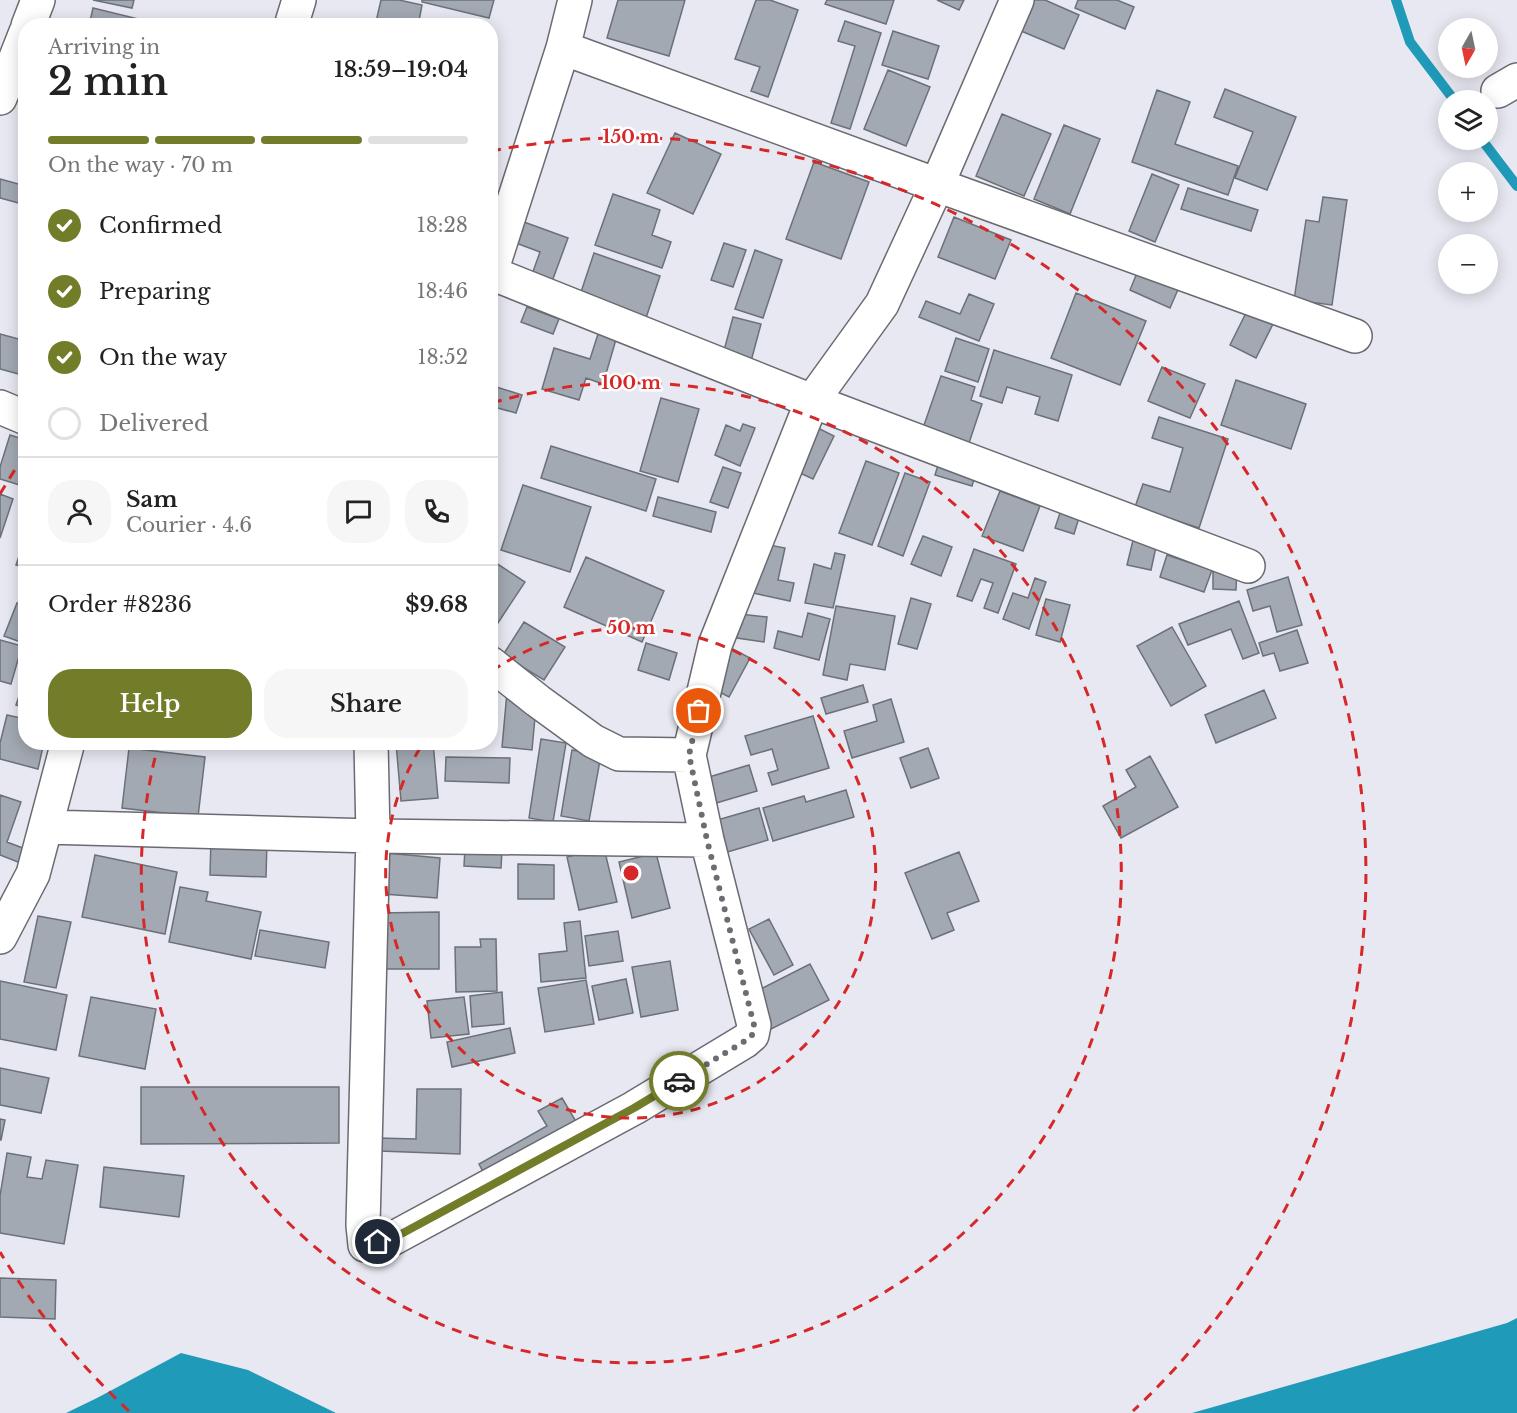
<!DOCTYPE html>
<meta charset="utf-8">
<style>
:root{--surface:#fff;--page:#f6f6f6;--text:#222;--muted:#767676;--line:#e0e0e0;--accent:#737d29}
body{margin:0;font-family:"Libre Baskerville",serif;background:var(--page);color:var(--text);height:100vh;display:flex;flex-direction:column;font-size:22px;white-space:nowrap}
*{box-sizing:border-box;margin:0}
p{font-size:20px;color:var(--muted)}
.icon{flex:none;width:33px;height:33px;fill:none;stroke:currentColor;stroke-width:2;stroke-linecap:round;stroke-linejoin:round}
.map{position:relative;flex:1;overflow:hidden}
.details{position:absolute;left:18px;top:18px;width:480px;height:732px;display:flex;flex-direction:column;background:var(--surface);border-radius:24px;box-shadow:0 3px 15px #0003}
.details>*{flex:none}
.needle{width:39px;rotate:189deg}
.fabs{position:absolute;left:1438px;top:18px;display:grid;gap:12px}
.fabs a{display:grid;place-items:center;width:60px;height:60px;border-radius:50%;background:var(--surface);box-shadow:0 3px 15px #0003;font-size:30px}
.pin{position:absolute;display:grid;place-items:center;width:51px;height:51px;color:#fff;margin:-26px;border:3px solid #fff;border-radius:50%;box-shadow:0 2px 6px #0007}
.courier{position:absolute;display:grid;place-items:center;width:60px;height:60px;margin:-30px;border:4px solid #737d29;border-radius:50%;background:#fff;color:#222;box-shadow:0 2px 8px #0007}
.head em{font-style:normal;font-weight:600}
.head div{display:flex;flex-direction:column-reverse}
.head{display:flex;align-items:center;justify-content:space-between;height:102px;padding:0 30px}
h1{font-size:39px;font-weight:600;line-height:45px}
.bar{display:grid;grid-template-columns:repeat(4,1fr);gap:9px 6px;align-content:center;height:72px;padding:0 30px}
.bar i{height:8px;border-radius:4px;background:var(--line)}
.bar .current{background:var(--accent)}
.bar p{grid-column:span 4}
.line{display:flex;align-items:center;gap:15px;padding:0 30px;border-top:2px solid var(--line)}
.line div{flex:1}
.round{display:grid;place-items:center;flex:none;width:63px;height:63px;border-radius:24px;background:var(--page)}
ol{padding:0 30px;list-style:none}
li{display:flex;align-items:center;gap:18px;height:66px}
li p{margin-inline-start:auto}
li .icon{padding:6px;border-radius:50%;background:var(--accent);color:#fff;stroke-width:4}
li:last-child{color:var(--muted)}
li i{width:33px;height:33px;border:3px solid var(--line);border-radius:50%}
.action{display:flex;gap:12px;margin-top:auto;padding:12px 30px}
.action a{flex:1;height:69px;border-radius:24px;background:var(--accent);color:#fff;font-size:24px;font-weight:600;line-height:69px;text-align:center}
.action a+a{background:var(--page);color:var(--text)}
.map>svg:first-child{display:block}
.water{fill:#209ab9}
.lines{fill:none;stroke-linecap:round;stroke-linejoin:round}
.stream{stroke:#209ab9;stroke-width:10}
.building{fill:#a3a9b2;stroke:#6b7178;stroke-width:1.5}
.minor-casing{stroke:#6a6a72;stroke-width:36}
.minor{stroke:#fff;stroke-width:33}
.done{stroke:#6c6c72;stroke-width:6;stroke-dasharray:0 10.8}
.route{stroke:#737d29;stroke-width:8}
.ring{fill:none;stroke:#d62828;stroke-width:3;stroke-dasharray:10 8}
.centre{fill:#d62828;stroke:#fff;stroke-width:3}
.ring-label{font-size:18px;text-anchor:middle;font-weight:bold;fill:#d62828;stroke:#fff;stroke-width:5;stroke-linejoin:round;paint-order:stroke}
</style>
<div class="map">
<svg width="1517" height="1413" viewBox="0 0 1517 1413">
<rect width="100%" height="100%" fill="#e8e8f2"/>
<path class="water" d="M1517 1318V1413H1192L1507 1323Z
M181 1353 248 1370 336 1413H66L97 1398Z"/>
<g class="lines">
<path class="stream" d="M1396 0 1410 42 1454 100
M1482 140 1517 186"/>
</g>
<path class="building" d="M93 0H134L132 8Z
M381 0H399L422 5 418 26H375Z
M422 0H494L489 18 422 2Z
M618 0H685L669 56 607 38Z
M756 0H770L798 10 768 97 751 91 760 67 735 59Z
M827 0H894L886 24 825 4Z
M937 0H964L959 10Z
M1020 0H1045L1079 15 1064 49 1009 26Z
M1078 0H1117L1134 7 1125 29 1075 8Z
M93 8 155 23V26H89Z
M845 21 881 33 850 129 831 123 855 46 838 41Z
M893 31 939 46 928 79 882 65Z
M490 38 496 40 490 62Z
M888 70 930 87 906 146 864 129Z
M1225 89 1296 117 1267 190 1235 178 1253 132 1214 117Z
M1157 90 1190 102 1175 144 1238 166 1228 195 1132 162Z
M1002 114 1051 134 1024 196 976 176Z
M1064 125 1100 139 1070 214 1034 199Z
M675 133 721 154 693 214 647 193Z
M814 162 869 182 841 259 786 239Z
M1152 174 1179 185 1155 242 1129 231Z
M0 179 26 186V205L0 198Z
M1188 188 1258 210 1251 231 1181 209Z
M613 194 660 210 652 235 671 242 662 268 595 245Z
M1323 197 1347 200 1332 305 1294 300 1306 220 1319 222Z
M954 217 1011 240 995 279 938 257Z
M524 222 568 238 550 287 530 280 540 252 516 243Z
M724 243 746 250 733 287 711 280Z
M755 250 782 260 763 318 735 309Z
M594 253 660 276 643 327 577 304Z
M1139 268 1180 285 1170 308 1130 290Z
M1076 293 1146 321 1120 385 1051 358Z
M969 294 994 304 979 341 919 317 926 301 960 314Z
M1250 305 1276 318 1256 358 1230 345Z
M527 307 559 319 553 334 521 322Z
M733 317 761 324 750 365 722 358Z
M599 331 617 336 603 384 586 378 579 400 542 389 554 348 590 359Z
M0 334 26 341V376L0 369Z
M956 338 989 349 978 382 945 371Z
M994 350 1072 375 1058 421 1035 414 1040 397 1007 387 1002 403 980 396Z
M1162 367 1205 384 1190 418 1148 401Z
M941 376 975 387 971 400 982 404 969 443 923 428Z
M1236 380 1306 404 1291 449 1221 425Z
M490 385 522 395 516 413 490 406Z
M661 398 699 409 678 482 640 471Z
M1159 417 1228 439 1199 528 1135 507 1143 484 1170 492 1183 448 1152 438Z
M743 424 755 428 740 466 715 455 726 425 740 431Z
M810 424 834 436 813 479 789 468Z
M10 435 26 440V487L0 479V467Z
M551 446 656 479 646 511 541 478Z
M941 455 978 466 972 486 935 475Z
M866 461 899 473 872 545 839 533Z
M723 467 741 473 728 508 710 502Z
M905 473 930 482 903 556 878 546Z
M523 485 591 507 570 572 501 550Z
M1000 491 1040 506 1023 551 982 536Z
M0 494 13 499 0 538Z
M658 497 716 512 711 532 653 516Z
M1063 504 1081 511 1074 534 1055 528Z
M1136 528 1159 533 1151 570 1127 565Z
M26 536V568L16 565Z
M923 536 952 547 941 576 911 564Z
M764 544 785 548 778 580 794 583 790 601 753 593Z
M974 549 1016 564 998 613 984 608 993 583 981 579 972 601 957 596Z
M835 553 845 555 833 608 805 603 814 564 831 569Z
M1167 555 1212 570 1204 592 1160 577Z
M586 557 664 591 642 642 564 607Z
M1213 562 1237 563 1236 590 1213 589Z
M496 563 525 582 490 635V572Z
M1288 577 1302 625 1277 632 1270 606 1253 611 1247 590Z
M1035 578 1046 582 1029 629 1003 619 1013 593 1028 598Z
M911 598 931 604 917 649 898 644Z
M1046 599 1070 605 1060 642 1036 635Z
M1239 601 1259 653 1243 659 1231 629 1188 645 1179 624Z
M17 603 26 606V644L4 636Z
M836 606 895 616 885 670 850 664 847 680 823 675Z
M808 613 830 619 819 660 774 648 778 631 802 637Z
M740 614 767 617 764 642 737 638Z
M524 622 565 647 544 680 503 655Z
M1172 627 1206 686 1171 706 1137 646Z
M1297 630 1308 663 1280 671 1274 653 1263 656 1259 643Z
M0 640 22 646 11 684 0 681Z
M646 643 677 653 669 680 638 670Z
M729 647 750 658 729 697 708 686Z
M26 676V708L16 705Z
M863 685 868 702 826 714 821 698Z
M1264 690 1276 718 1216 743 1205 715Z
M507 692 535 717 532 750 502 747Z
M891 699 904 742 852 758 844 731 877 721 873 705Z
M7 715 26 719V742H44L38 769 0 759V743Z
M813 716 829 768 772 785 768 773 778 770 772 749 751 755 745 736Z
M541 739 566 743 553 822 529 818Z
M405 742H433L438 798 401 801 396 743Z
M129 748 205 757 198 817 122 808Z
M928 748 939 778 911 788 900 758Z
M572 750 601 755 589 821 561 816Z
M1150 756 1178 807 1121 838 1103 806 1136 787 1126 770Z
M446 757 510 758 509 783 445 781Z
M749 765 757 791 706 806 699 780Z
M846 790 854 817 773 841 763 808 804 796 806 802Z
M0 795 21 802 7 842 28 850 23 864 0 855Z
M759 808 768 840 717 855 707 823Z
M211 839 267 842 266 877 210 875Z
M465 848 502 850 501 868 464 866Z
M604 848 617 902 579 910 567 857Z
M959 852 979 901 947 913 954 930 932 939 905 873Z
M386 853 440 858 437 898 383 894Z
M656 853 670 908 632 918 619 862Z
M95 855 177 872 165 934 82 917Z
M518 864 554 865V899H518Z
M180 887 208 892 206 901 261 912 251 959 169 942Z
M439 912V969H378V913Z
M38 916 71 922 56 988 24 982Z
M769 919 793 965 774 975 749 929Z
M580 921 586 978 541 982 539 954 567 951 564 923Z
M260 930 329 942 325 968 255 956Z
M618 931 623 961 589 966 585 936Z
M480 939H496L497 991 456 992 455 947H481Z
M670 961 678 1010 641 1017 632 967Z
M810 964 829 1000 769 1030 751 994Z
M626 979 633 1013 599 1020 592 986Z
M586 980 594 1024 545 1032 538 988Z
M0 981 67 995 56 1050 0 1039Z
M502 992 504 1024 472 1027 470 996Z
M91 997 156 1009 145 1069 79 1056Z
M464 997 469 1034 431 1038 427 1001Z
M510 1028 515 1053 452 1067 447 1042Z
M0 1068 49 1078 41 1113 0 1105Z
M141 1087H339V1143L141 1144Z
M417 1089H461L460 1154 379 1151V1138L416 1139Z
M562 1098 581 1130 489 1183 479 1164 547 1126 538 1111Z
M0 1119 5 1120 1 1140H0Z
M7 1153 31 1157 27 1177 42 1179 46 1160 78 1165 64 1244 0 1233V1196Z
M104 1167 184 1176 179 1217 100 1207Z
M0 1278 56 1280 55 1319 0 1317Z"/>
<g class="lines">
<g class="minor-casing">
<path id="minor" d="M28 26 38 0
M291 26 299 0
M563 48 937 185 1355 336
M1498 91 1517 80
M0 98 26 32
M491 273 812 401 1248 566
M490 275 563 48 575 0
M0 407 26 418
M490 663 538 701 593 741 619 754 689 755
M371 742 373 836 363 1225 365 1245 390 1240 634 1108 745 1041 752 1035 754 1025 707 840 689 755 715 645 812 401 882 304 937 185 1017 0
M46 827 373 836 707 840
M0 937 33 874 68 742"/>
</g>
<use href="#minor" class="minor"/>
</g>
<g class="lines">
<path class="done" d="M679 1081 745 1041 752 1035 754 1025 707 840 689 755 699 711"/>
<path class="route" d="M378 1242 390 1240 634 1108 679 1081"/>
</g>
<g class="ring">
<path d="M492 671A245 245 0 1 1 423 743"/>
<path d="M492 403A490 490 0 1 1 158 746"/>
<path d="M129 1411A736 736 0 0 1 0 1252M0 494A736 736 0 0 1 24 456M491 151A736 736 0 0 1 1133 1411"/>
</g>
<circle cx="631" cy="873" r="9" class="centre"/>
<g class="ring-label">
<text x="631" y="143">150 m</text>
<text x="631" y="389">100 m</text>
<text x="631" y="634">50 m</text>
</g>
</svg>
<div class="fabs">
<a><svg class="needle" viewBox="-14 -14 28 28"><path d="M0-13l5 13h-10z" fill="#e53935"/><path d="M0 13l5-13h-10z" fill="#767676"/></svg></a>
<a><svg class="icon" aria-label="layers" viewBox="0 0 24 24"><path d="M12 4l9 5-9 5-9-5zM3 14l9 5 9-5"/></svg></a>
<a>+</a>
<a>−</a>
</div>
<div class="pin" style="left:699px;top:711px;background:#ea580c"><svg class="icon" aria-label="bag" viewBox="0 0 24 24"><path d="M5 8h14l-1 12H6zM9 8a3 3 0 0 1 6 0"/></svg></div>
<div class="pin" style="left:378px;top:1242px;background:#1f2937"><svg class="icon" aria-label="home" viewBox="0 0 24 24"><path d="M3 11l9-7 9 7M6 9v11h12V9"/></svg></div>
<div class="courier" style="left:679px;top:1081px"><svg class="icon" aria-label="car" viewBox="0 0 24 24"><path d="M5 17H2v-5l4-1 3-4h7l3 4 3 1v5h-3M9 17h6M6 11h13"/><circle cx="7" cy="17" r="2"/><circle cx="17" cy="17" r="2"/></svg></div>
<section class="details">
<div class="head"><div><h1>2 min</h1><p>Arriving in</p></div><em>18:59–19:04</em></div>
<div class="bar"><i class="current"></i><i class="current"></i><i class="current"></i><i></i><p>On the way · 70 m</p></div>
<ol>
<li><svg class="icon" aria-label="check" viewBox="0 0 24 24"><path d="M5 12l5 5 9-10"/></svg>Confirmed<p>18:28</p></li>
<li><svg class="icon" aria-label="check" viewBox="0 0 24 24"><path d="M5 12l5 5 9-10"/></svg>Preparing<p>18:46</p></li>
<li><svg class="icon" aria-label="check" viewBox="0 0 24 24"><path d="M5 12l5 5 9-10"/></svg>On the way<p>18:52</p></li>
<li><i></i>Delivered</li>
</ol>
<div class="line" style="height:108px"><a class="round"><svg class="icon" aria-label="person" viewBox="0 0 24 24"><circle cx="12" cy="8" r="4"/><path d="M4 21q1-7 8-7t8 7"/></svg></a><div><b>Sam</b><p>Courier · 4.6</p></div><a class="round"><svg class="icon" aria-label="chat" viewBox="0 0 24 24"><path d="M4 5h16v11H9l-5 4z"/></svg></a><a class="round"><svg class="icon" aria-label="phone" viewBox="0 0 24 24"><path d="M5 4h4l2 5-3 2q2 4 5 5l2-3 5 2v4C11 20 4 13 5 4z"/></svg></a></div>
<div class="line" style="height:78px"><div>Order #8236</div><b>$9.68</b></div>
<div class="action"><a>Help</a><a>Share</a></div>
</section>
</div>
